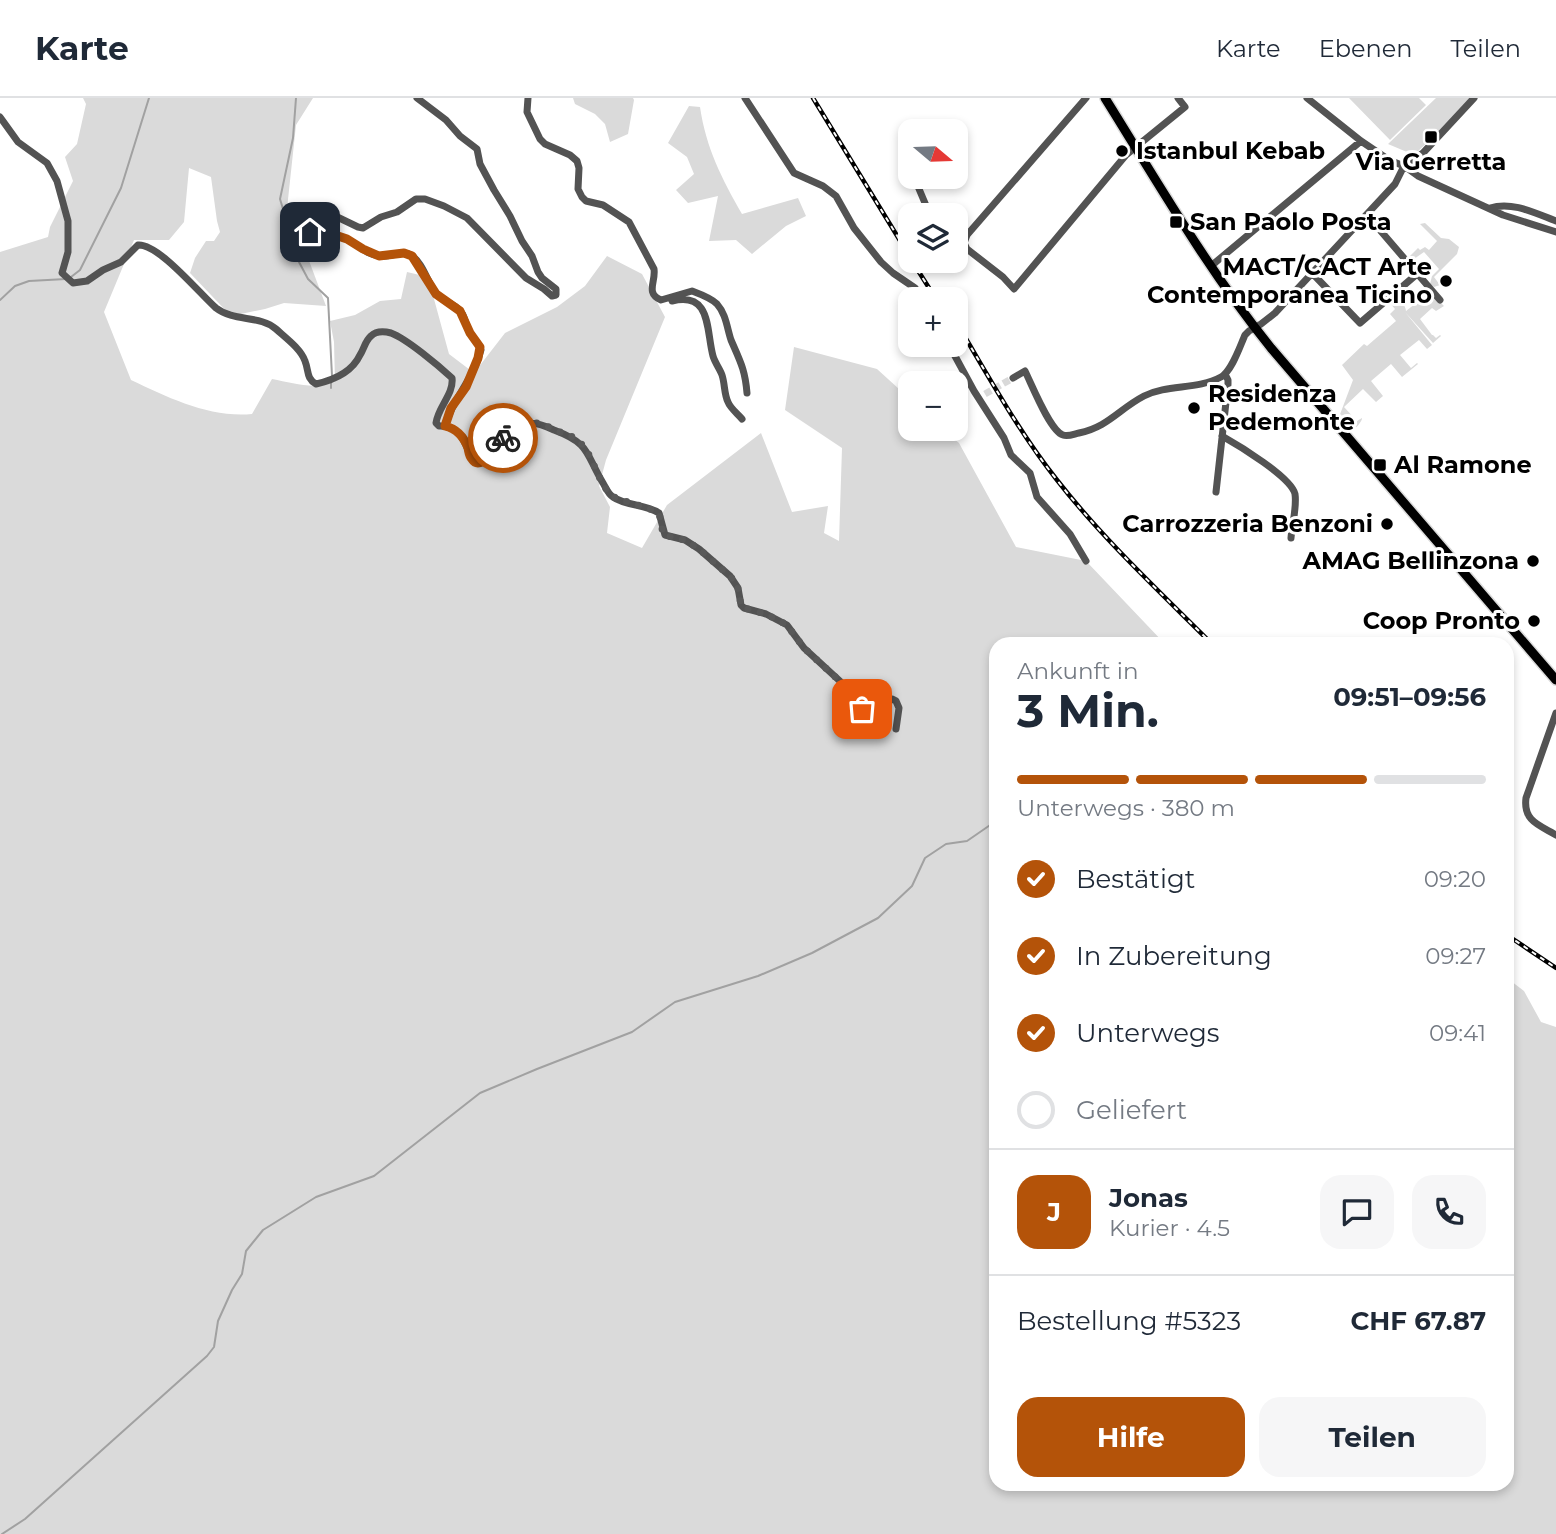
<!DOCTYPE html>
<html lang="de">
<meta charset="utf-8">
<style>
:root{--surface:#fff;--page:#f6f6f7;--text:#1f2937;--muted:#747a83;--line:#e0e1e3;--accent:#b45309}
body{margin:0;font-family:Montserrat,sans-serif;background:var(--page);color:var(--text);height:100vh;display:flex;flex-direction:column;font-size:26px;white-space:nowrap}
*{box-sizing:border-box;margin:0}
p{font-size:23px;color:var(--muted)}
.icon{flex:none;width:38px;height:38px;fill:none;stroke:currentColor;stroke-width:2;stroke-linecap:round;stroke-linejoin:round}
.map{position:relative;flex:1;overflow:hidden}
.side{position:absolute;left:989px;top:539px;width:525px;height:854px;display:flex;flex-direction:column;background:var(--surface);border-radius:21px;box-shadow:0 4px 10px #0003}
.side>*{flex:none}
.needle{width:46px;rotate:109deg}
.fabs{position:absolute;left:898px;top:21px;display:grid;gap:14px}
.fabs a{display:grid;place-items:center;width:70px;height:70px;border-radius:14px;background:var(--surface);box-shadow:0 4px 10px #0003;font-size:35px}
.pin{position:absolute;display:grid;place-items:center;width:60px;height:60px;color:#fff;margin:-30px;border-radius:14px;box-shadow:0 4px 10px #0006}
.courier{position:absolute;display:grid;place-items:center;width:70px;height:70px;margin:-35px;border:5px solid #b45309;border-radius:50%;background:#fff;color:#222;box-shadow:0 2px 9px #0007}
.summary em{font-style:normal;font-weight:700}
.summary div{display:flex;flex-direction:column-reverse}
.summary{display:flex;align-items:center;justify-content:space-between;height:119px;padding:0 28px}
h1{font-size:46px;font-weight:700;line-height:52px}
.bar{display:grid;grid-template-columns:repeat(4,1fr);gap:10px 7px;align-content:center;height:84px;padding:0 28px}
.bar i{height:9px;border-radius:5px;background:var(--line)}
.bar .current{background:var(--accent)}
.bar p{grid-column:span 4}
.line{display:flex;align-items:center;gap:18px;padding:0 28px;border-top:2px solid var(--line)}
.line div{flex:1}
.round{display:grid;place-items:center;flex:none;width:74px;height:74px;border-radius:21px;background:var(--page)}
ol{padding:0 28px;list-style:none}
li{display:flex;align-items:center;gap:21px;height:77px}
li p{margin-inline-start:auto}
li .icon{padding:7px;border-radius:50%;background:var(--accent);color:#fff;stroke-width:4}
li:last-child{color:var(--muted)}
li i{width:38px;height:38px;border:4px solid var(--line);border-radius:50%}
.primary-button{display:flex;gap:14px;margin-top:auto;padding:14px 28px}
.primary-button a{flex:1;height:80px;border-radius:21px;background:var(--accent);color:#fff;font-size:28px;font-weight:700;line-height:80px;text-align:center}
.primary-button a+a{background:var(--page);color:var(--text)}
header{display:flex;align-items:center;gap:42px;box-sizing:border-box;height:98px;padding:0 35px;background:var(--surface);border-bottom:2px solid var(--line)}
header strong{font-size:33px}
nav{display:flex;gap:38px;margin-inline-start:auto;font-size:24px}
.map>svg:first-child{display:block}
.green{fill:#dadada}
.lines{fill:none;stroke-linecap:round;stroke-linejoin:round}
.stream{stroke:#a1a1a1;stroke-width:2}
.minor-tunnel{stroke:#d9d9d9;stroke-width:7;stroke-dasharray:7 3.5;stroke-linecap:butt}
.major-casing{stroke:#dbdbdb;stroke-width:12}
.minor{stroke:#535353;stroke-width:7}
.major{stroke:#000;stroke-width:9}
.rail-casing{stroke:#000;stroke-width:4.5}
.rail{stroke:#fff;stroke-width:2;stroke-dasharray:5;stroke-linecap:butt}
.done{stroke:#595959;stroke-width:7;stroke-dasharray:0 12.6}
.route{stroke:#b45309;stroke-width:9}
.poi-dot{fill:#000;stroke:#fff;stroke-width:2.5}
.labels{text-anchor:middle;stroke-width:6;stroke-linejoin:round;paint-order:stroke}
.poi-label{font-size:24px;font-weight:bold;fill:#000;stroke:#fff;text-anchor:start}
</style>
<header>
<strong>Karte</strong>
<nav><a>Karte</a><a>Ebenen</a><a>Teilen</a></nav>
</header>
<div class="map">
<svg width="1556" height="1436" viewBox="0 0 1556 1436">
<rect width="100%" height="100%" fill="#fff"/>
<path class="green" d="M83 0H313L296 27 286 120 305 152 326 208 284 205 265 211 231 218 190 175 195 160 206 143H214L220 134 217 123 211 79 189 70 184 124 169 142H134L104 214 131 282C169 300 210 320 252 316L272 281C293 285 314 292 335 284L334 244 330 223 355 217 380 203 401 201 407 174 428 179 449 256 474 275 505 235 557 209 585 188 607 158 642 176 665 219 606 362 599 388 610 409 607 435 642 450 667 407 761 335 792 414 828 408 824 435 839 443 842 350 785 312 794 249 877 271 910 301V331H943L959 345 1016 449 1086 463 1165 546H996V1386H1507V880L1524 893 1541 924 1556 929V1436H0V154L48 139 50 129 73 83 65 59 77 46 86 6Z
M573 0H633L634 2 628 36 610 44 605 26 595 16 575 6Z
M1349 0H1419L1426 7 1390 42Z
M1436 0H1474L1414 57 1388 46Z
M689 8 700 9C706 50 722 81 742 116L798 100 806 118 786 128 752 156 736 142 709 143 718 98 688 105 676 92 694 76 687 59 668 45Z
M1425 125 1441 140 1449 141 1459 149 1457 156 1434 179 1440 187 1434 189 1430 186 1432 178 1439 171 1424 154 1414 161 1419 166 1416 169 1408 160 1418 150 1420 152 1425 149 1429 152 1437 143 1420 126Z
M1430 194 1444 208 1436 213 1432 210 1420 221 1432 237H1433L1436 240 1440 237 1441 238 1433 245 1405 214 1432 247 1427 251 1419 242 1400 257 1411 270 1417 265 1418 266 1402 279 1391 266 1371 283 1383 298 1376 304 1363 291 1344 309 1357 323 1362 320V321C1360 326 1355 332 1350 332L1339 319 1353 282 1342 267 1364 246 1367 248 1396 223 1390 216 1395 211 1389 204 1395 199C1401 203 1405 206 1406 213Z"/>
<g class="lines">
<path class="stream" d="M296 0 293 40 280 101 299 164 308 181 328 200 332 278
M71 179 80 172 121 90 149 0
M0 202 15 188 29 183 66 181
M331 290V283
M2 1436 25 1421 207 1258 214 1249 218 1223 232 1192 242 1176 246 1153 263 1132 316 1099 374 1078 480 995 537 971 632 934 675 904 758 878 812 855 878 820 912 788 925 760 946 746 967 743 996 723"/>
<path class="minor-tunnel" d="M985 296 1013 280"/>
<g class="major-casing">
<path id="major" d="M1105 0C1158 85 1208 172 1271 250L1556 582"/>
</g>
<path class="minor" d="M417 0 446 22 460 38 477 51 480 66 494 92 510 118 522 143 532 158 538 174 542 180 556 191V197L552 198 544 191 526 180 467 120 444 108 425 101H416L397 114 381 119 363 130 358 129 331 116 325 115 320 119 310 134 309 140 310 144C319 145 327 137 336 138 353 139 363 157 380 158 391 160 402 151 411 157 423 165 427 183 435 194 440 202 450 204 457 210 465 215 465 226 469 233 473 240 478 244 481 252 474 280 453 300 445 328
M528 0 527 14 540 41 545 46 570 57 577 63 579 70 578 91 582 99 586 103 603 107 629 124 654 171C656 184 645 195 661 202L692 193C700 196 711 200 717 206 726 216 727 230 731 242 740 263 745 271 747 295
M745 0 794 75 823 88 836 98 854 130 881 164 893 175 915 190 924 201
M1307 0 1361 43 1389 62 1404 68 1418 78 1503 117 1556 134
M0 19 18 44 47 65 57 83 68 123V154L62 175 73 185 87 183 103 172 121 164 138 147C158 145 200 196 216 210 234 224 260 217 276 231 286 240 301 251 305 263 309 273 306 280 316 286 334 282 352 274 360 257 364 251 365 243 371 238 376 233 383 233 391 235 407 241 439 268 452 280 454 296 438 309 436 325L439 328C462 327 465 347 473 363 493 369 498 340 513 332 534 323 535 324 554 332 591 346 585 355 603 385 606 390 608 396 613 399 626 408 645 406 659 415L665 437 685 442 699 451 730 478 738 490 741 507 744 510 766 516 787 527 804 550 842 585 862 611 864 612 884 602 892 601 896 603 899 610 896 631
M907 63 910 70
M914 79 930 117
M1490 110C1512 103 1535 115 1556 123
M1367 117 1440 202
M956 142 964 145 967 151 1003 179 1014 191 1126 57 1185 9 1178 0
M964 145 967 137 1086 0
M1211 168 1361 43
M1312 175 1360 225 1417 176
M672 203C712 193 706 233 713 258 715 265 720 271 722 277 725 286 724 296 728 304 730 310 738 316 742 321
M949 247 974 293 1004 340 1011 357 1030 375 1037 399 1070 436 1086 463
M1013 280 1025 273C1032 287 1050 333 1063 337 1068 339 1074 336 1079 335 1108 329 1119 311 1144 298 1168 286 1197 292 1221 279 1232 273 1240 248 1245 237L1249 233 1261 226 1275 215 1395 86 1404 68 1423 55 1474 0
M1222 338C1238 347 1291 379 1295 396 1297 410 1292 426 1291 440
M1216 394 1228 286V282L1225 276
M1556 615 1526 700C1523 723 1539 727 1556 737"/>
<use href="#major" class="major"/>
<g class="rail-casing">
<path id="rail" d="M813 0 910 159
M912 163 936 201
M956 224C988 277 1018 333 1057 382 1103 441 1159 493 1212 546
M1507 837 1556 870"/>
</g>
<use href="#rail" class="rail"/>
</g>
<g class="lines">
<path class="done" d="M503 340C511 332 526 324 537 325 543 325 547 328 552 331 561 335 570 336 577 342 596 357 596 388 616 400L656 413C663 419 660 429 664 437L685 442 699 451 730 478 737 486 741 507 744 510 766 516 787 527 804 550 842 585 862 611"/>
<path class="route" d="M310 134 309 143 312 145 330 139 338 138 347 141 363 151 379 158 404 155 412 158 436 196 460 213 470 235 480 249 478 260 466 289 451 310 445 328C457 331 464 339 468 350 469 354 469 358 472 361 481 375 499 347 503 340"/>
</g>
<g class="poi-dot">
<rect x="1424" y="32" width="14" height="14" rx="3.5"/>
<circle cx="1122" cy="53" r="7"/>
<rect x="1169" y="117" width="14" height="14" rx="3.5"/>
<circle cx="1446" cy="183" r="7"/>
<circle cx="1194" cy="310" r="7"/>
<rect x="1373" y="360" width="14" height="14" rx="3.5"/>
<circle cx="1387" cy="426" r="7"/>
<circle cx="1533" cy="463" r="7"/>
<circle cx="1534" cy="523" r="7"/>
</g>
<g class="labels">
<g class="poi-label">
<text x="1136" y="61">Istanbul Kebab</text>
<text x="1431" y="72" text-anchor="middle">Via Gerretta</text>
<text x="1190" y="132">San Paolo Posta</text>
<text x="1432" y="177" text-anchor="end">MACT/CACT Arte<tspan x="1432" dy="28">Contemporanea Ticino</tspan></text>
<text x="1208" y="304">Residenza<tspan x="1208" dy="28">Pedemonte</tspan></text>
<text x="1394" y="375">Al Ramone</text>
<text x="1373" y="434" text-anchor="end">Carrozzeria Benzoni</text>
<text x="1519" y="471" text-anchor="end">AMAG Bellinzona</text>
<text x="1520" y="531" text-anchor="end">Coop Pronto</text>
</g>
</g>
</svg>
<div class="fabs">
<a><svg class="needle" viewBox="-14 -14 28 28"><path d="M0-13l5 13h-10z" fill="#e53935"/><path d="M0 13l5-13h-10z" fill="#747a83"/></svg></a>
<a><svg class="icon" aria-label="layers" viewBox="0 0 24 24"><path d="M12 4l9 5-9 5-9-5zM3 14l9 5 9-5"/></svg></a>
<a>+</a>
<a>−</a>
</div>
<div class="pin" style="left:862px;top:611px;background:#ea580c"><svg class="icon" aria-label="bag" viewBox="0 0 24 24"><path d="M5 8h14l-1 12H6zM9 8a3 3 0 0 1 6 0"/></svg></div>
<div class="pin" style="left:310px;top:134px;background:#1f2937"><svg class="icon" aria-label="home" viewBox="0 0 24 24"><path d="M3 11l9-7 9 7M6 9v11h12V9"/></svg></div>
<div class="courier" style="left:503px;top:340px"><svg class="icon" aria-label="bike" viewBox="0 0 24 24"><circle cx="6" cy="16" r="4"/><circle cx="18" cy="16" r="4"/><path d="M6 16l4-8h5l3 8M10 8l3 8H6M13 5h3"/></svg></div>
<section class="side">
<div class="summary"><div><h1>3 Min.</h1><p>Ankunft in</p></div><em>09:51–09:56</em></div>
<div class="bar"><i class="current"></i><i class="current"></i><i class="current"></i><i></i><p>Unterwegs · 380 m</p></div>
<ol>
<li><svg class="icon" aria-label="check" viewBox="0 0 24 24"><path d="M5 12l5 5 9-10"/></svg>Bestätigt<p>09:20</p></li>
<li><svg class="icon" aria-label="check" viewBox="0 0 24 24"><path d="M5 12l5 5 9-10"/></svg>In Zubereitung<p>09:27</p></li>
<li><svg class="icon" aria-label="check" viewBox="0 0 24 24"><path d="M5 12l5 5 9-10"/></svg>Unterwegs<p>09:41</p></li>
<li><i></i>Geliefert</li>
</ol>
<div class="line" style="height:126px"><b class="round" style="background:var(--accent);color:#fff">J</b><div><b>Jonas</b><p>Kurier · 4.5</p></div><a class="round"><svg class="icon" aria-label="chat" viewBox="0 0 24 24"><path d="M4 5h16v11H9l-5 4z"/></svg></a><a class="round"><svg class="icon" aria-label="phone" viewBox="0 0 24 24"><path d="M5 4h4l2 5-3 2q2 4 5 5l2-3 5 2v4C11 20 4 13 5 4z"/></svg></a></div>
<div class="line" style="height:91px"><div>Bestellung #5323</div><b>CHF 67.87</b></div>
<div class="primary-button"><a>Hilfe</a><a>Teilen</a></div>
</section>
</div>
